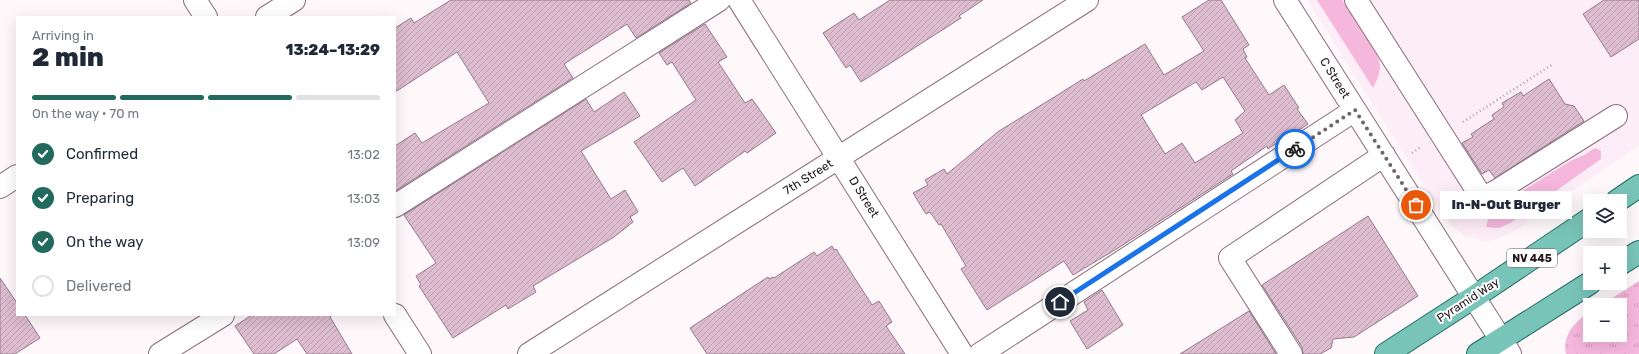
<!DOCTYPE html>
<meta charset="utf-8">
<style>
:root{--surface:#fff;--page:#f2f2f3;--text:#1f2937;--muted:#747a83;--line:#e0e1e3;--accent:#22695e}
body{margin:0;font-family:Rubik,sans-serif;background:var(--page);color:var(--text);height:100vh;display:flex;flex-direction:column;font-size:15px;white-space:nowrap}
*{box-sizing:border-box;margin:0}
p{font-size:13px;color:var(--muted)}
.icon{flex:none;width:22px;height:22px;fill:none;stroke:currentColor;stroke-width:2;stroke-linecap:round;stroke-linejoin:round}
.map{position:relative;flex:1;overflow:hidden}
.drawer{position:absolute;left:16px;top:16px;width:380px;height:300px;display:flex;flex-direction:column;background:var(--surface);border-radius:0px;box-shadow:0 4px 16px #0002}
.drawer>*{flex:none}
.controls{position:absolute;left:1583px;top:194px;display:grid;gap:8px}
.controls a{display:grid;place-items:center;width:44px;height:44px;border-radius:0px;background:var(--surface);box-shadow:0 4px 16px #0002;font-size:20px}
.pin{position:absolute;display:grid;place-items:center;width:34px;height:34px;color:#fff;margin:-17px;border:2px solid #fff;border-radius:50%;box-shadow:0 1px 4px #0007}
.courier{position:absolute;display:grid;place-items:center;width:40px;height:40px;margin:-20px;border:3px solid #1a73e8;border-radius:50%;background:#fff;color:#222;box-shadow:0 1px 5px #0007}
.bubble{position:absolute;height:28px;border-radius:0px;background:var(--surface);box-shadow:0 4px 16px #0002;font-size:13px;font-weight:800;line-height:28px;text-align:center}
.head em{font-style:normal;font-weight:800}
.head div{display:flex;flex-direction:column-reverse}
.head{display:flex;align-items:center;justify-content:space-between;height:68px;padding:0 16px}
h1{font-size:26px;font-weight:800;line-height:30px}
.bar{display:grid;grid-template-columns:repeat(4,1fr);gap:6px 4px;align-content:center;height:48px;padding:0 16px}
.bar i{height:5px;border-radius:3px;background:var(--line)}
.bar .selected{background:var(--accent)}
.bar p{grid-column:span 4}
ol{padding:0 16px;list-style:none}
li{display:flex;align-items:center;gap:12px;height:44px}
li p{margin-inline-start:auto}
li .icon{padding:4px;border-radius:50%;background:var(--accent);color:#fff;stroke-width:4}
li:last-child{color:var(--muted)}
li i{width:22px;height:22px;border:2px solid var(--line);border-radius:50%}
.map>svg:first-child{display:block}
.built{fill:#fdedf6}
.grass{fill:#f6b7dd}
.park{fill:url(#park-tufts)}
.building{fill:url(#building-hatch);stroke:#97798a;fill-rule:evenodd}
.lines{fill:none;stroke-linecap:round;stroke-linejoin:round}
.minor-casing{stroke:#896c7d;stroke-width:24}
.major-casing{stroke:#206d64;stroke-width:24}
.path{stroke:#aca4a8;stroke-width:2.5;stroke-dasharray:1 3;stroke-linecap:butt}
.minor{stroke:#fff;stroke-width:22}
.major{stroke:#79c4b9;stroke-width:22}
.done{stroke:#6e646a;stroke-width:4;stroke-dasharray:0 7.2}
.route{stroke:#1a73e8;stroke-width:5}
.labels{text-anchor:middle;stroke-width:4;stroke-linejoin:round;paint-order:stroke}
.shield{fill:#fff;stroke:#645b60;stroke-width:1}
.shield-label{font-size:11px;font-weight:bold;fill:#21151c}
.street-label{font-size:12px;fill:#21151c;stroke:#fff}
</style>
<div class="map">
<svg width="1639" height="354" viewBox="0 0 1639 354">
<defs>
<pattern id="park-tufts" width="24" height="20" patternUnits="userSpaceOnUse"><rect width="24" height="20" fill="#f6b7dd"/><path d="M3 7l-1-3M5 7V3M7 7l1-3M15 17l-1-3M17 17v-4M19 17l1-3" fill="none" stroke="#d39cbd"/></pattern>
<pattern id="building-hatch" width="6" height="6" patternUnits="userSpaceOnUse"><rect width="6" height="6" fill="#ddbdcf"/><path d="M-1 1l2-2M0 6l6-6M5 7l2-2" fill="none" stroke="#bda2b1"/></pattern>
</defs>
<rect width="100%" height="100%" fill="#fef8fb"/>
<path class="built" d="M1307 0H1639V145L1510 234 1488 242 1466 237 1451 225 1437 206Z"/>
<path class="grass" d="M1317 0H1342C1352 15 1375 45 1379 61 1382 70 1377 80 1373 88Z
M1595 148 1601 151V159L1512 222 1499 228 1486 227 1489 216 1495 208 1572 160 1584 155Z"/>
<path class="park" d="M1639 281V354H1566C1562 335 1575 321 1590 312V335H1620V305H1601Z"/>
<path class="building" d="M451 0H689L691 3 636 38 627 24 564 64 573 78 395 191V146L415 133 422 143 489 103 457 52 395 92V28L411 18 414 23Z
M890 0H983L959 16 961 18 861 82 850 65 846 68 823 33 854 13 859 20Z
M1209 0H1221L1249 45 1243 49 1247 57 1245 58 1269 95 1284 85 1299 108 1297 109 1308 124 1282 142 1281 140 1268 149 1267 146 1231 171 1233 174 1118 248 1073 275 1064 261 987 310 961 269 966 266 941 224 939 225 930 212 926 214 913 193 928 185 925 180 944 169 947 174 999 131 1056 96 1083 79 1084 81 1145 44 1164 75 1204 51 1182 17ZM1223 77 1245 111 1235 120 1243 133 1195 163 1182 143 1165 154 1141 115 1196 82 1202 90Z
M1604 0H1639V39L1611 57 1583 14Z
M705 24 727 57 718 62 745 103 752 99 776 133 747 153 745 151 695 186 683 168 662 182 634 142 696 100 672 62 667 65 659 53Z
M1549 79 1565 104 1574 106 1584 121 1495 178 1489 170 1482 174 1462 143 1473 137 1471 134 1494 119 1492 115 1504 107 1502 103 1521 92 1523 96Z
M624 92 640 116 581 151 611 199 625 190 638 212 630 217 633 222 614 237 533 286 536 292 508 309 506 305 453 338 419 286 421 285 416 276 436 263 404 215 586 99 594 112Z
M1368 216 1418 296 1354 337 1333 339 1331 348 1320 354H1303L1302 347 1262 285Z
M832 246 834 250 836 249 872 305 879 301 892 322 886 326 905 354H707L690 328 768 277 769 279 773 277 774 278 814 252 817 256Z
M0 278 17 303V315H25L40 338 15 354H0Z
M1102 290 1123 325 1087 349 1070 321 1088 310 1084 302Z
M1249 311 1276 354H1180Z
M252 315H333L330 317 352 354H307L297 339 274 354H254L235 326Z"/>
<g class="lines">
<g class="minor-casing">
<path id="minor" d="M195 0 206 17
M739 0 962 354
M1285 0 1510 354
M1356 0 1479 193 1486 196 1495 192 1616 116
M267 17 294 0
M0 187 17 176
M395 206 719 0
M395 315 420 354
M160 354 223 315
M529 354 1087 0
M980 354 1355 110
M1291 354 1230 258 1384 155"/>
</g>
<g class="major-casing">
<path id="major" d="M1617 201 1639 186
M1620 264 1639 252
M1386 354 1474 297 1590 219
M1478 354 1590 283"/>
</g>
<path class="path" d="M1463 122 1553 64
M1412 153 1421 147"/>
<use href="#minor" class="minor"/>
<use href="#major" class="major"/>
</g>
<g class="lines">
<path class="done" d="M1295 149 1355 110 1416 205"/>
<path class="route" d="M1060 302 1295 149"/>
</g>
<g class="labels">
<rect class="shield" x="1507" y="249" width="50" height="18" rx="3"/>
<g class="shield-label">
<text x="1532" y="262">NV 445</text>
</g>
<g class="street-label">
<text transform="translate(1335 78) rotate(58)" y="4">C Street</text>
<text transform="translate(808 177) rotate(-32)" y="4">7th Street</text>
<text transform="translate(864 197) rotate(58)" y="4">D Street</text>
<text transform="translate(1468 300) rotate(-33)" y="4">Pyramid Way</text>
</g>
</g>
</svg>
<div class="controls">
<a><svg class="icon" aria-label="layers" viewBox="0 0 24 24"><path d="M12 4l9 5-9 5-9-5zM3 14l9 5 9-5"/></svg></a>
<a>+</a>
<a>−</a>
</div>
<div class="pin" style="left:1416px;top:205px;background:#ea580c"><svg class="icon" aria-label="bag" viewBox="0 0 24 24"><path d="M5 8h14l-1 12H6zM9 8a3 3 0 0 1 6 0"/></svg></div>
<div class="pin" style="left:1060px;top:302px;background:#1f2937"><svg class="icon" aria-label="home" viewBox="0 0 24 24"><path d="M3 11l9-7 9 7M6 9v11h12V9"/></svg></div>
<div class="courier" style="left:1295px;top:149px"><svg class="icon" aria-label="bike" viewBox="0 0 24 24"><circle cx="6" cy="16" r="4"/><circle cx="18" cy="16" r="4"/><path d="M6 16l4-8h5l3 8M10 8l3 8H6M13 5h3"/></svg></div>
<div class="bubble" style="left:1440px;top:191px;width:132px">In-N-Out Burger</div>
<section class="drawer">
<div class="head"><div><h1>2 min</h1><p>Arriving in</p></div><em>13:24–13:29</em></div>
<div class="bar"><i class="selected"></i><i class="selected"></i><i class="selected"></i><i></i><p>On the way · 70 m</p></div>
<ol>
<li><svg class="icon" aria-label="check" viewBox="0 0 24 24"><path d="M5 12l5 5 9-10"/></svg>Confirmed<p>13:02</p></li>
<li><svg class="icon" aria-label="check" viewBox="0 0 24 24"><path d="M5 12l5 5 9-10"/></svg>Preparing<p>13:03</p></li>
<li><svg class="icon" aria-label="check" viewBox="0 0 24 24"><path d="M5 12l5 5 9-10"/></svg>On the way<p>13:09</p></li>
<li><i></i>Delivered</li>
</ol>
</section>
</div>
